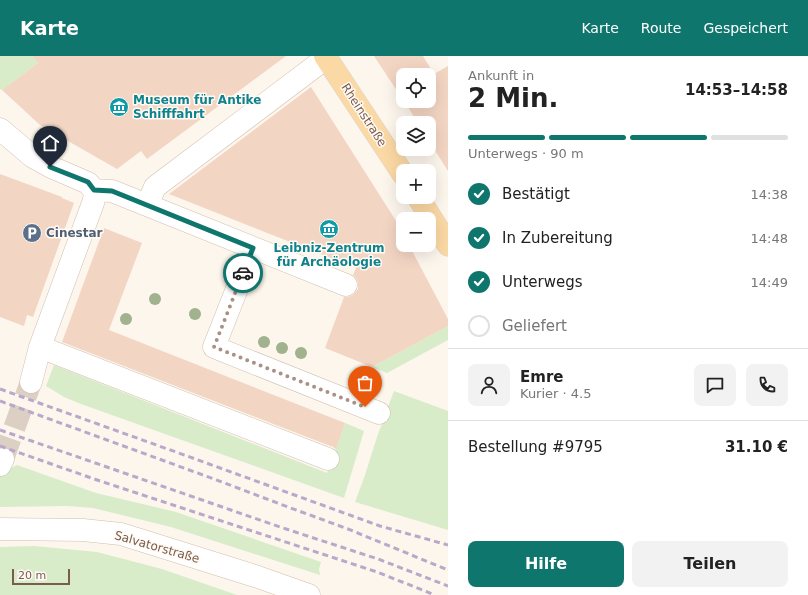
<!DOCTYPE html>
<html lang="de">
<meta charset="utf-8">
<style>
:root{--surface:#fff;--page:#f2f2f2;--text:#222;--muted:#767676;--line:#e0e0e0;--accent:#0f766e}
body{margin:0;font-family:"DejaVu Sans",sans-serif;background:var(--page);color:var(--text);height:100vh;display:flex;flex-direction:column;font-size:15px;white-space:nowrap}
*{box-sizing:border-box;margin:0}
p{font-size:13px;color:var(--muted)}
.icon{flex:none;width:22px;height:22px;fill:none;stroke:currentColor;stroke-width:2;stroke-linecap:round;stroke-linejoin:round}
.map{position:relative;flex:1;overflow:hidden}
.sheet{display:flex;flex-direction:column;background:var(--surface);width:360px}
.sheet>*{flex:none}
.buttons{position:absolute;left:396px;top:12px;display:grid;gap:8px}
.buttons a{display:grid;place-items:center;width:40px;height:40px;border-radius:8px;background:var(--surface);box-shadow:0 4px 16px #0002;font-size:20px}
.scale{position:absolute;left:12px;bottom:10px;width:58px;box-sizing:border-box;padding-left:4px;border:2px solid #7a5c4d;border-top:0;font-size:11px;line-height:14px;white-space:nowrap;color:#7a5c4d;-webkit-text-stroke:3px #fffaf3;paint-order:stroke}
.pin{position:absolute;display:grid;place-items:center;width:34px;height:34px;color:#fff;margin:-41px -17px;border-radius:50% 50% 50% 0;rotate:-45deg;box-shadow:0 0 4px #0007}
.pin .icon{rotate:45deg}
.courier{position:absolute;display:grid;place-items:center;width:40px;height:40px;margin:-20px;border:3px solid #0f766e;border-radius:50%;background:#fff;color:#222;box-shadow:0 1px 5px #0007}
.overview em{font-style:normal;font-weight:600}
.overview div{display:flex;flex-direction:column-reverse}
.overview{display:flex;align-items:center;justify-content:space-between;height:68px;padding:0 20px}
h1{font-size:26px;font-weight:600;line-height:30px}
.bar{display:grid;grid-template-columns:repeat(4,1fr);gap:6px 4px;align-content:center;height:48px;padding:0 20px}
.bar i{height:5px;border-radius:3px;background:var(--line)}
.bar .current{background:var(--accent)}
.bar p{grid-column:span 4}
.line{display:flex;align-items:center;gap:10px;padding:0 20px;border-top:1px solid var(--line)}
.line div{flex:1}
.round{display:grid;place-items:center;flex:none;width:42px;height:42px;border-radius:8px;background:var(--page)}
ol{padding:0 20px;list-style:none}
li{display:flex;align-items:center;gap:12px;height:44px}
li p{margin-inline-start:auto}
li .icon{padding:4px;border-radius:50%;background:var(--accent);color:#fff;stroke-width:4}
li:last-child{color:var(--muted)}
li i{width:22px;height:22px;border:2px solid var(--line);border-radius:50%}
.action{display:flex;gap:8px;margin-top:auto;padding:8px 20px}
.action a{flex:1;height:46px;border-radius:8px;background:var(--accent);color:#fff;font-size:16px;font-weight:600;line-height:46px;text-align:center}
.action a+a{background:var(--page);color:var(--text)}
header{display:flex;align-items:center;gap:24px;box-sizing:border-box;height:56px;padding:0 20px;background:var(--accent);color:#fff}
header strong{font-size:19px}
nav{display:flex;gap:22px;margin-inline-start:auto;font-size:14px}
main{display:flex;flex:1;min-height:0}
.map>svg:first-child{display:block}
.green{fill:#d8ecc9}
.building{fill:#f3d5c3}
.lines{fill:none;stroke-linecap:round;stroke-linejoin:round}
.minor-tunnel{stroke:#dcd0c4;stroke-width:22;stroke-dasharray:22 11;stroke-linecap:butt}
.minor-casing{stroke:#d1beb0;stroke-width:23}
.major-casing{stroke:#dad1cd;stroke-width:23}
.minor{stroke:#fff;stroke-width:22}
.major{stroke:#fbd9a5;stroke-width:22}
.rail{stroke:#b9a8c9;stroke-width:3;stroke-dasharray:6 4;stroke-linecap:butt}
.tree{fill:#a0b28e}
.done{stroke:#a89285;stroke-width:4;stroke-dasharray:0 7.2}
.route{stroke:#0f766e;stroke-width:5}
.labels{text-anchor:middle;stroke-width:3;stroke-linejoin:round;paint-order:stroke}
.culture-label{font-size:12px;font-weight:bold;fill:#0d838f;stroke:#fffaf3;text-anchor:start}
.street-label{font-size:12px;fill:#7a5c4d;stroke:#fffaf3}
.service-label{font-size:12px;font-weight:bold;fill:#4e5e75;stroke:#fffaf3;text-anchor:start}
</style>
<header>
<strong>Karte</strong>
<nav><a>Karte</a><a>Route</a><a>Gespeichert</a></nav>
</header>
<main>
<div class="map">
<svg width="448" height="539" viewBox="0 0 448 539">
<rect width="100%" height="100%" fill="#fdf6ec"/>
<path class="green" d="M0 0H32L38 7 2 34 0 33Z
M448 270V284L387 317 372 311Z
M54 309 327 417 345 367 364 375 344 442 81 348 64 341 46 330Z
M394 335 448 355V474L355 446 365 419 377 381Z
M17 409 96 437 176 456 321 506 319 513 320 519 171 471 93 452 67 450 0 451V419L5 415Z
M34 490 97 496 162 513 237 539H0V491Z"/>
<path class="building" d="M32 0H286L147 103 141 95 117 113 40 69 2 34 38 7Z
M374 0H423L434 18 448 10V115L429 85V67H418L404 45H429V19H403V44Z
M311 31 398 168 403 178V189H409L448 263V270L372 311 325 292 344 241H348L353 239 358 233V227L356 222 353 219 356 212 169 138Z
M0 118 62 141V142L74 147 33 261 27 259 24 270 0 261Z
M104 172 142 187 109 274 345 367 336 393 333 391 62 286Z"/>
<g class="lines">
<path class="minor-tunnel" d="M3 403 31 326"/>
<g class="minor-casing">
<path id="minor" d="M0 73 33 101 51 111 88 127 94 134 95 139 93 147 40 291 31 326
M94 134 112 135 346 229
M147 149 155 131 326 2
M253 192 214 291 379 357
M40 291 328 403
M0 409 3 403
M0 473 83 474 121 478 258 521 309 539"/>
</g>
<g class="major-casing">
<path id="major" d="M325 0 403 118
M418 141 448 189"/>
</g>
<use href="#minor" class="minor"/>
<use href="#major" class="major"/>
<path class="rail" d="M0 333 176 396 380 470 448 489
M0 345 214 423 288 451 348 473 448 514
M0 374 280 471 378 503 448 530
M0 390 100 425 377 516 435 539"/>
</g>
<g class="tree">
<circle cx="155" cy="243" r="6"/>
<circle cx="195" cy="258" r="6"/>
<circle cx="126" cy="263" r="6"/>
<circle cx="264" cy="286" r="6"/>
<circle cx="282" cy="292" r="6"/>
<circle cx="301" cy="297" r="6"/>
</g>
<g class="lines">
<path class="done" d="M243 217 214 291 365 351"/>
<path class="route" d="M50 111 88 126 94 134 112 135 253 192 243 217"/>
</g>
<defs>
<g id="museum-disc" transform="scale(1)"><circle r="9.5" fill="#0f9aa8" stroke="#fffaf3"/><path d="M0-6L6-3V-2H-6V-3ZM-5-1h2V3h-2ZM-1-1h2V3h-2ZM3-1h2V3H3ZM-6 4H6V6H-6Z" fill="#fff"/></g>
<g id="parking-disc" transform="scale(1)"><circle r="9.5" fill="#5c6f8a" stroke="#fffaf3"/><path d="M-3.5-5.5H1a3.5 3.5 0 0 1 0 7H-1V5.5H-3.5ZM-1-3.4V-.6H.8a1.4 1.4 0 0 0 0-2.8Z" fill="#fff"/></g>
</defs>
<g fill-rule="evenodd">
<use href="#museum-disc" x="119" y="51"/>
<use href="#museum-disc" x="329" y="173"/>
<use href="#parking-disc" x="32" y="177"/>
</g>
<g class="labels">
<g class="culture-label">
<text x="133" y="48">Museum für Antike<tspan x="133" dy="14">Schifffahrt</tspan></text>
<text x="329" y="196" text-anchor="middle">Leibniz-Zentrum<tspan x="329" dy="14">für Archäologie</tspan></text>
</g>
<g class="street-label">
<text transform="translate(364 59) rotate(57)" y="4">Rheinstraße</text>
<text transform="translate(157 491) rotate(16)" y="4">Salvatorstraße</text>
</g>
<g class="service-label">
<text x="46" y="181">Cinestar</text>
</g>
</g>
</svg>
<div class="buttons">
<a><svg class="icon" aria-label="locate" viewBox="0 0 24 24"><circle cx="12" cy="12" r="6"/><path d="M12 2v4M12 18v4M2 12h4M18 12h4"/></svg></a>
<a><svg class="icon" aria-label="layers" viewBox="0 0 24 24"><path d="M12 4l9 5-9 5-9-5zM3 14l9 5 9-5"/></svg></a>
<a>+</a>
<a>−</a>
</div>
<div class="scale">20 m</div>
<div class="pin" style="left:365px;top:351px;background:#ea580c"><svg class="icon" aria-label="bag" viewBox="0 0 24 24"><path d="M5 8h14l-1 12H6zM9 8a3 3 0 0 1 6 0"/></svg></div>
<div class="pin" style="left:50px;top:111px;background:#1f2937"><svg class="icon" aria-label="home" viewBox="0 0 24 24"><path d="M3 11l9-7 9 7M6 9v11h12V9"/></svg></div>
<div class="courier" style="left:243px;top:217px"><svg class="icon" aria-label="car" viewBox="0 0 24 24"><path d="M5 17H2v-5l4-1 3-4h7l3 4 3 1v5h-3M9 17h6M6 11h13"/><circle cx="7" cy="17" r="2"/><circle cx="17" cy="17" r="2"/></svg></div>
</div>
<section class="sheet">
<div class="overview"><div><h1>2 Min.</h1><p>Ankunft in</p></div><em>14:53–14:58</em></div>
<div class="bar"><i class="current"></i><i class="current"></i><i class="current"></i><i></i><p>Unterwegs · 90 m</p></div>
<ol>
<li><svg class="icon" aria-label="check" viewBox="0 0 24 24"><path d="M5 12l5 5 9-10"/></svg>Bestätigt<p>14:38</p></li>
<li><svg class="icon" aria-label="check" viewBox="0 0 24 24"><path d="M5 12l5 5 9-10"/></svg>In Zubereitung<p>14:48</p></li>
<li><svg class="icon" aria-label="check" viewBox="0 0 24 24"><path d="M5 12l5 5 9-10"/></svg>Unterwegs<p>14:49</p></li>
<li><i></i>Geliefert</li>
</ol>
<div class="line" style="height:72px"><a class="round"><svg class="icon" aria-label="person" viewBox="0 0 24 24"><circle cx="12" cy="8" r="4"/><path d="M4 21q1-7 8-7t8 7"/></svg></a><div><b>Emre</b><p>Kurier · 4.5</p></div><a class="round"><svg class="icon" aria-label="chat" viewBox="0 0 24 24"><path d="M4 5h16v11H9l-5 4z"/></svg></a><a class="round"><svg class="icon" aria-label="phone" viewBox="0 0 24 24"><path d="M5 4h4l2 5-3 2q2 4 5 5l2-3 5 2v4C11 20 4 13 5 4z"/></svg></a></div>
<div class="line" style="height:52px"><div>Bestellung #9795</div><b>31.10 €</b></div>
<div class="action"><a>Hilfe</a><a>Teilen</a></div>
</section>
</main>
